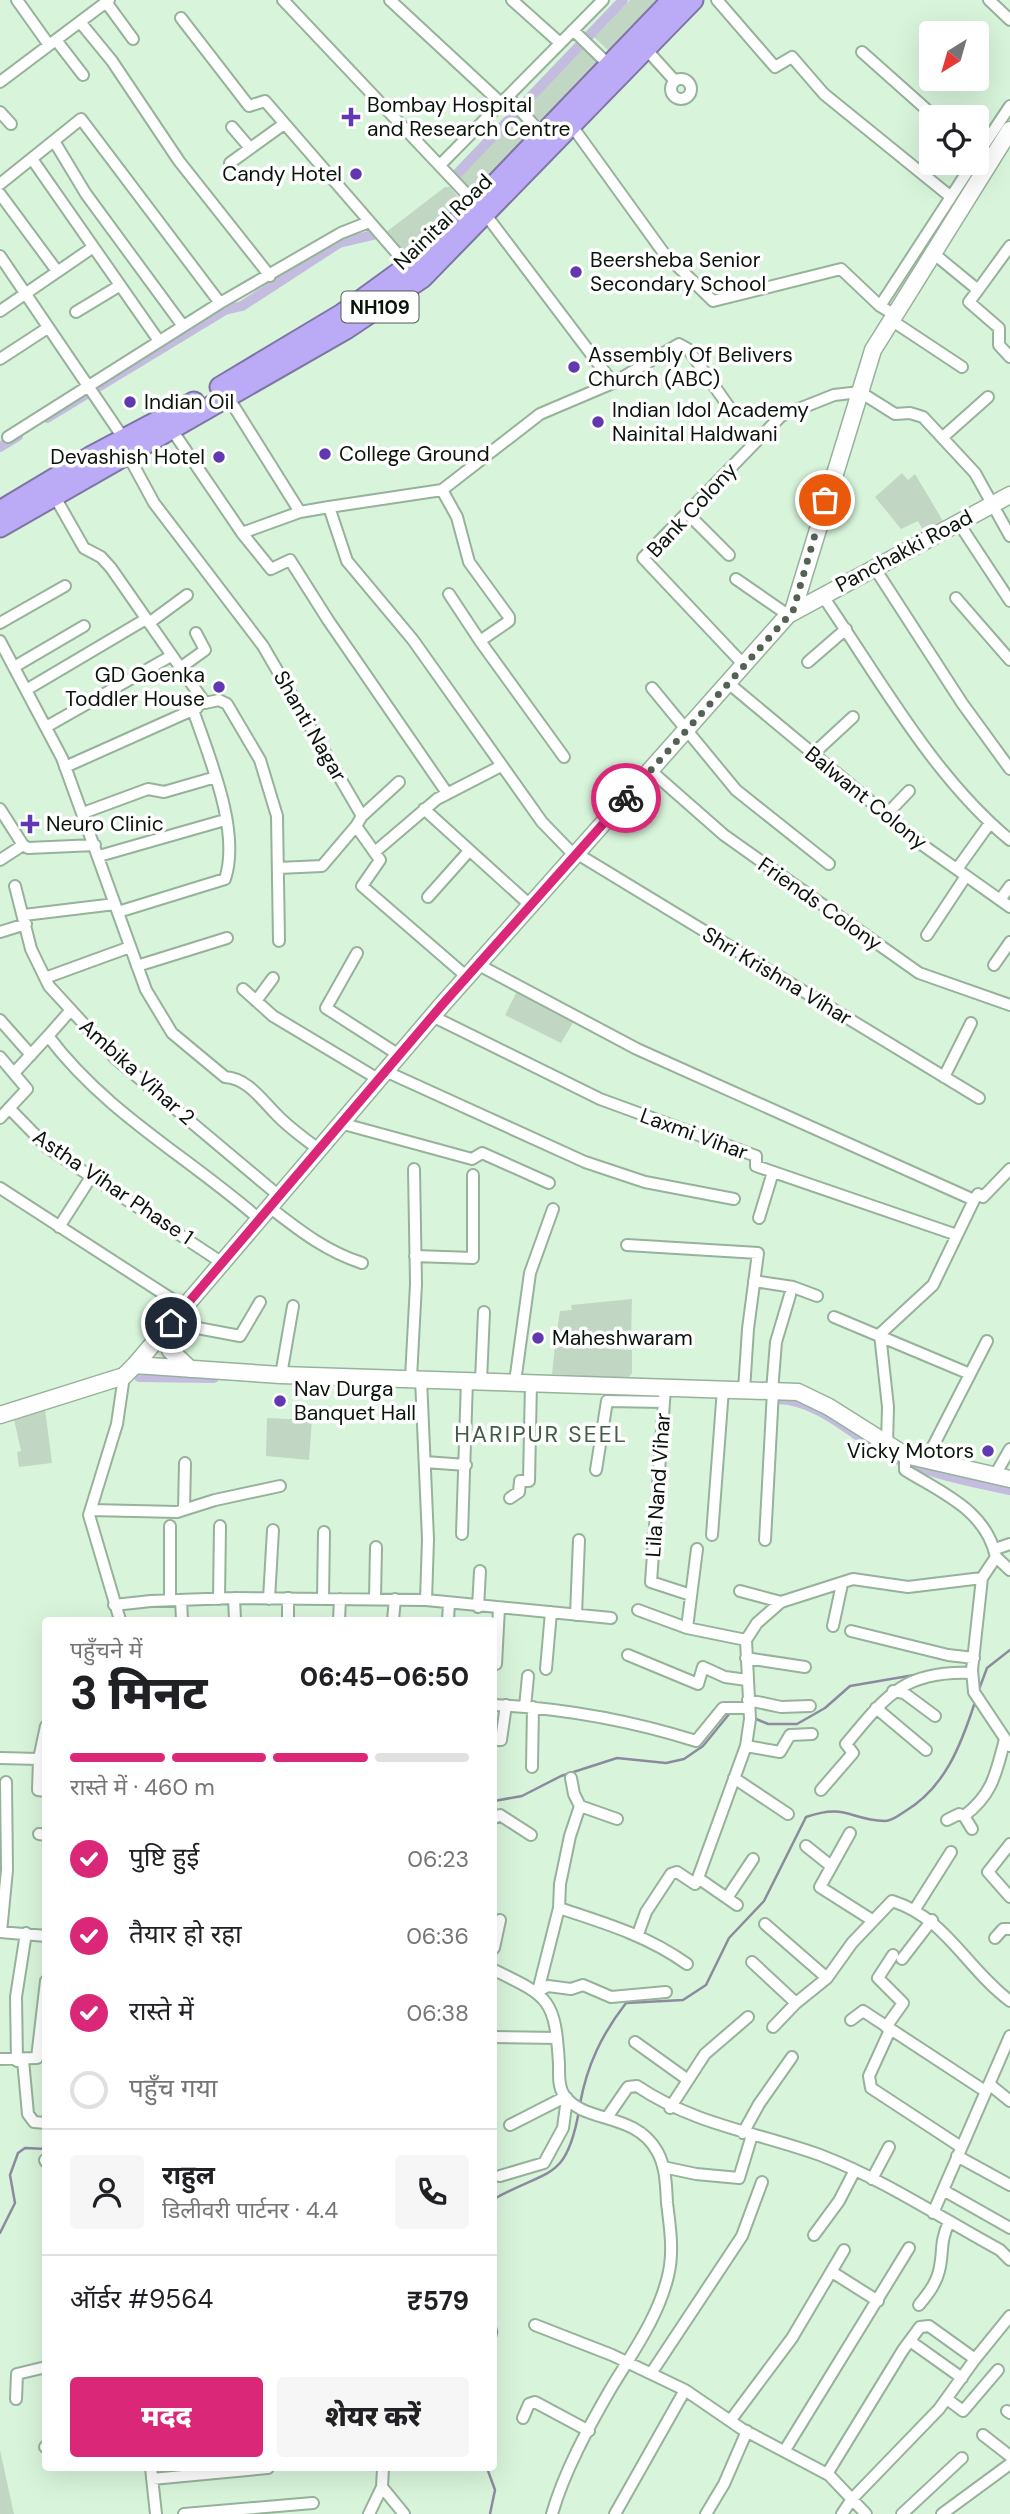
<!DOCTYPE html>
<html lang="hi">
<meta charset="utf-8">
<style>
:root{--surface:#fff;--page:#f6f6f6;--text:#202124;--muted:#757577;--line:#e0e0e0;--accent:#db2777}
body{margin:0;font-family:"DM Sans","Noto Sans Devanagari",sans-serif;background:var(--page);color:var(--text);height:100vh;display:flex;flex-direction:column;font-size:26px;white-space:nowrap}
*{box-sizing:border-box;margin:0}
p{font-size:23px;color:var(--muted)}
.icon{flex:none;width:38px;height:38px;fill:none;stroke:currentColor;stroke-width:2;stroke-linecap:round;stroke-linejoin:round}
.map{position:relative;flex:1;overflow:hidden}
.drawer{position:absolute;left:42px;top:1617px;width:455px;height:854px;display:flex;flex-direction:column;background:var(--surface);border-radius:7px;box-shadow:0 7px 28px #0002}
.drawer>*{flex:none}
.needle{width:46px;rotate:217deg}
.controls{position:absolute;left:919px;top:21px;display:grid;gap:14px}
.controls a{display:grid;place-items:center;width:70px;height:70px;border-radius:7px;background:var(--surface);box-shadow:0 7px 28px #0002;font-size:35px}
.pin{position:absolute;display:grid;place-items:center;width:60px;height:60px;color:#fff;margin:-30px;border:4px solid #fff;border-radius:50%;box-shadow:0 2px 7px #0007}
.courier{position:absolute;display:grid;place-items:center;width:70px;height:70px;margin:-35px;border:5px solid #db2777;border-radius:50%;background:#fff;color:#222;box-shadow:0 2px 9px #0007}
.summary em{font-style:normal;font-weight:800}
.summary div{display:flex;flex-direction:column-reverse}
.summary{display:flex;align-items:center;justify-content:space-between;height:119px;padding:0 28px}
h1{font-size:46px;font-weight:800;line-height:52px}
.bar{display:grid;grid-template-columns:repeat(4,1fr);gap:10px 7px;align-content:center;height:84px;padding:0 28px}
.bar i{height:9px;border-radius:5px;background:var(--line)}
.bar .selected{background:var(--accent)}
.bar p{grid-column:span 4}
.line{display:flex;align-items:center;gap:18px;padding:0 28px;border-top:2px solid var(--line)}
.line div{flex:1}
.round{display:grid;place-items:center;flex:none;width:74px;height:74px;border-radius:7px;background:var(--page)}
ol{padding:0 28px;list-style:none}
li{display:flex;align-items:center;gap:21px;height:77px}
li p{margin-inline-start:auto}
li .icon{padding:7px;border-radius:50%;background:var(--accent);color:#fff;stroke-width:4}
li:last-child{color:var(--muted)}
li i{width:38px;height:38px;border:4px solid var(--line);border-radius:50%}
.cta{display:flex;gap:14px;margin-top:auto;padding:14px 28px}
.cta a{flex:1;height:80px;border-radius:7px;background:var(--accent);color:#fff;font-size:28px;font-weight:800;line-height:80px;text-align:center}
.cta a+a{background:var(--page);color:var(--text)}
.map>svg:first-child{display:block}
.green{fill:#c1d7c4}
.lines{fill:none;stroke-linecap:round;stroke-linejoin:round}
.stream{stroke:#8c8a9f;stroke-width:2.5}
.canal{stroke:#c3bcdf;stroke-width:10}
.street-casing{stroke:#96b29a;stroke-width:14}
.secondary-casing{stroke:#96b29a;stroke-width:19}
.highway-casing{stroke:#7d76a4;stroke-width:23}
.street{stroke:#fff;stroke-width:10}
.secondary{stroke:#fff;stroke-width:16}
.highway{stroke:#bbaaf6;stroke-width:19}
.done{stroke:#526354;stroke-width:7;stroke-dasharray:0 12.6}
.route{stroke:#db2777;stroke-width:9}
.poi-dot{fill:#6138af;stroke:#fff;stroke-width:2.5}
.labels{text-anchor:middle;stroke-width:7;stroke-linejoin:round;paint-order:stroke}
.shield{fill:#fff;stroke:#545a54;stroke-width:2}
.shield-label{font-size:19px;font-weight:bold;fill:#0a140b}
.poi-label{font-size:21px;fill:#0a140b;stroke:#fff;text-anchor:start}
.street-label{font-size:21px;fill:#0a140b;stroke:#fff}
.neighbourhood-label{font-size:23px;letter-spacing:2px;fill:#435c46;stroke:#fff}
</style>
<div class="map">
<svg width="1010" height="2514" viewBox="0 0 1010 2514">
<rect width="100%" height="100%" fill="#d8f5db"/>
<path class="green" d="M630 0H665L613 55 594 37Z
M583 45 602 64 545 125 525 108Z
M518 118 534 134 476 195 458 177Z
M445 187H450L460 199 459 208 410 252 403 253 385 233Z
M902 473 908 480 915 474 943 521 924 532 918 521 901 529 875 497Z
M517 991 574 1021 561 1043 505 1015Z
M632 1299 631 1341 556 1337 560 1311 572 1310 571 1305Z
M555 1346 632 1350V1373L628 1379 552 1374Z
M45 1409 52 1463 19 1467 17 1452 21 1451 14 1419Z
M267 1418 312 1420 309 1460 266 1456Z
M0 2450 14 2514H0Z"/>
<g class="lines">
<path class="stream" d="M951 1668 966 1667
M978 1692 987 1668 1010 1650
M754 1718 768 1724H797L825 1708 850 1686 920 1674
M494 1801 522 1796 561 1776 617 1758 666 1763 684 1759 703 1746 730 1713
M580 2104C587 2065 602 2034 626 2003L683 2000 706 1985 729 1938 764 1901 806 1817C847 1803 849 1820 885 1821 892 1821 898 1816 904 1812 945 1788 961 1745 975 1702
M494 2199C549 2168 566 2182 579 2111
M0 2233 15 2203 10 2175 18 2153 25 2148 46 2149
M494 2319 497 2332 494 2346
M487 2468 495 2490 490 2514"/>
<path class="canal" d="M456 175 623 0
M47 418 225 310 242 306 339 243 373 235
M0 447 18 436
M139 1377 214 1378
M779 1399C824 1401 859 1443 899 1460 935 1475 973 1482 1010 1490"/>
<g class="street-casing">
<path id="street" d="M17 0 49 45
M283 0 476 204
M390 0 502 104
M512 0 560 43
M717 0 775 67 792 57 824 94 951 197
M989 0 1010 20
M106 2 133 39
M181 18 249 106 265 101 408 266
M80 22 112 61 179 161 270 276
M573 30 609 65
M56 40 83 75
M646 49 675 81
M862 52 935 117
M671 89a10 10 0 1 1 20 0a10 10 0 1 1-20 0Z
M0 82 109 0
M509 98 543 135
M0 112 11 124
M572 126 663 252 713 301 841 269 880 306 895 315
M232 127 250 148
M54 141 86 194 183 326
M976 157 1010 106
M32 159 159 341
M230 163 284 124
M440 165 603 0
M0 184 81 119 220 303
M0 194 57 271
M933 253 978 290 969 302 999 328V345L1010 357
M0 256 124 439
M978 290 1010 246
M880 306 973 163
M0 311 92 248
M76 312 119 286
M891 320 962 367
M0 359 46 329
M613 383 679 344 688 349 729 407
M228 397 300 512 329 507 347 561 413 640 542 822 574 855
M172 430 242 533
M8 437 220 303 341 233 369 222
M943 437 988 397
M128 455 154 503 263 646 362 816 356 826 380 860 362 886 466 976
M442 490 457 517 469 562 509 617V621L480 641 564 757
M55 497 84 548 101 557 111 568 205 703 219 700 227 704 260 760 277 816 279 941
M329 507 442 490 540 414 613 383 486 215
M300 512 242 533 271 569 290 560 328 620 447 793
M687 513 729 555
M958 522 1010 601
M874 567 962 703 1010 769
M736 579 788 615
M449 594 480 641
M822 595C878 676 933 777 1010 840
M956 598 1010 660
M0 623 65 586
M149 623 187 595
M0 641 62 758 146 990 172 1033 225 1077C247 1078 262 1100 276 1114 288 1127 304 1138 318 1149
M808 662 846 629
M743 664 643 558 781 416 834 395 860 392 895 414 910 413 923 417 975 473 1010 536
M14 667 84 626
M180 668 205 650 196 633
M727 682 924 846 1010 907
M652 688 736 790 829 864
M26 690 146 619
M46 727 171 656
M813 754 853 717
M65 767 197 708
M650 770 724 835 919 973 1010 1005
M0 809 23 845 28 848 95 845
M424 809 530 905
M83 813 148 789 164 792 216 777
M886 815 909 791
M362 816 399 782
M376 851 437 799 501 766
M576 853 979 1098
M99 856 225 820
M0 860 23 845
M278 868 322 866 356 826
M957 869 990 823
M15 886 31 949 49 986 116 1059 278 1195
M428 897 469 851
M1000 900 1010 886
M118 912 225 879C241 831 209 757 193 710
M24 915 115 904
M0 932 26 924
M927 935 966 876
M357 953 326 1008 399 1055
M477 964 637 1049 974 1200
M994 965 1010 942
M137 966 227 938
M45 978 130 947
M243 989 273 1016 378 1079
M256 1001 273 978
M432 1016 600 1099 756 1156V1166L957 1235
M0 1020 31 1055
M48 1036 70 1011
M0 1057 27 1089 0 1118
M385 1071 585 1162 645 1182 734 1199
M14 1073 48 1036C106 1113 187 1156 258 1218
M944 1077 971 1023
M9 1108 48 1148 221 1262
M340 1123 472 1159 482 1153 549 1183
M0 1188 184 1307
M268 1206C299 1230 325 1251 362 1263
M759 1218 773 1172
M59 1227 91 1177
M627 1245 758 1253 748 1329 744 1390
M415 1256 473 1258V1175
M754 1281 793 1287 817 1296
M834 1317 970 1374
M171 1323 240 1336 260 1302
M281 1375 293 1306
M411 1378 416 1284 414 1169
M421 1379 428 1539 426 1600
M481 1381 484 1312
M515 1382 530 1273 553 1209
M665 1388 651 1582 691 1595
M772 1391 776 1342 790 1295
M887 1444 888 1407 880 1334 933 1285 974 1200 978 1194 983 1197 1010 1169
M905 1455V1470C942 1493 986 1510 996 1557L982 1578 972 1670 974 1692 1010 1746
M926 1460 987 1341
M425 1462 466 1465
M596 1470 607 1401 664 1402
M995 1475 1010 1449
M510 1498 519 1492 520 1481H529L531 1382
M184 1509 185 1463
M91 1510 177 1512 215 1500 280 1486
M462 1534 467 1380
M712 1535 723 1389
M765 1540 773 1391
M995 1549 1010 1544
M996 1557 1010 1570
M740 1591 781 1602
M234 1598 235 1620
M219 1599 220 1526
M269 1599 273 1530
M323 1599 324 1532
M375 1599 376 1547
M170 1600V1526
M181 1600 182 1620
M114 1605 151 1601 234 1598 426 1600 611 1618
M478 1607 480 1571
M638 1610 687 1628 746 1640
M576 1615 579 1540
M120 1620 89 1515 117 1424 124 1376
M288 1620V1598
M339 1620 340 1599
M393 1620 395 1599
M448 1620 449 1603
M833 1626 842 1584
M687 1628 697 1549
M851 1631 948 1655 974 1658
M628 1655 698 1684 703 1667 725 1677 747 1680
M746 1658 805 1667
M496 1664 499 1608
M546 1669 551 1612
M893 1691 904 1693 935 1716
M748 1700 781 1707 810 1706
M494 1705C564 1708 629 1720 696 1741L723 1708H748
M525 1707 528 1676
M876 1708 926 1750
M494 1740H501L506 1705
M746 1746 780 1752 790 1735 812 1734
M0 1758 39 1759 38 1790 46 1791
M39 1759 46 1726
M532 1767 533 1707
M734 1778 788 1814
M821 1790 853 1753 846 1744C886 1696 904 1670 972 1673
M580 1806 617 1819
M964 1816 972 1829
M494 1818 500 1815 531 1835
M947 1820 959 1814 964 1816C993 1794 996 1773 1005 1739
M850 1833 820 1887 872 1920
M39 1834 46 1835
M1010 1844 988 1872 1010 1897
M806 1846 831 1866
M698 1878 737 1905
M727 1898 753 1859
M559 1908C605 1923 648 1936 687 1964
M915 1909 951 1852
M765 1924 827 1978
M0 1932 46 1936
M1 1932 7 1870 6 1782
M638 1934 646 1912 671 1874 677 1872 695 1884 698 1878 746 1746 750 1719 746 1640 757 1623 781 1602 853 1579 908 1587 982 1578
M995 1938 1003 1929H1010
M494 1948 500 1920
M902 1959 932 1920
M752 1962 796 2003
M494 1970C550 1997 555 1999 559 2064 559 2074 558 2087 564 2095 584 2124 634 2111 657 2151 666 2167 666 2185 667 2203 670 2227 674 2252 668 2276 658 2318 632 2353 610 2390 588 2428 564 2472 552 2514
M538 1991 559 1908 560 1884 570 1836 580 1806 574 1794 571 1778
M538 1991 548 1986 571 1989 583 1985 611 1997 666 1992
M851 2020 863 2011 985 2091
M773 2027 796 2003 827 1978 852 1943 892 1901C946 1918 966 1968 1010 2001
M886 2027 903 2003 878 1978 893 1955
M890 2030 869 2076 871 2088 961 2147
M494 2037 557 2038
M635 2042 688 2080
M0 2059 37 2058 46 1981
M23 2060 28 2114 34 2122 46 2123
M17 2061 16 1997 26 1933
M989 2084 1010 2101
M670 2108 705 2054 748 2017
M608 2116 628 2087 637 2086C695 2125 756 2132 820 2155 883 2179 941 2218 1000 2250L1010 2260
M510 2125 565 2097
M743 2133 759 2104 792 2057
M957 2156 1010 2185
M45 2160 46 2162
M663 2167 696 2174 739 2178 752 2135
M500 2176 544 2163 563 2128 567 2098
M872 2179 889 2147
M943 2190 1010 2228
M933 2213 1010 2036
M814 2235 839 2201 855 2170
M832 2272 878 2301
M919 2305C927 2295 936 2284 939 2271 944 2251 939 2244 949 2222
M535 2325 612 2355 685 2390 742 2429 829 2475 866 2514
M910 2341 962 2378
M652 2372 742 2236 762 2182
M16 2399 17 2374 46 2367
M947 2399 963 2411 998 2370
M1007 2411 1010 2413
M523 2418 529 2404 535 2402 589 2431
M730 2421 792 2338 844 2250
M983 2435 1010 2456
M45 2447 46 2446
M785 2450 909 2248
M151 2468 156 2514
M827 2474 903 2350 920 2327 929 2326 975 2359
M152 2479 268 2468
M382 2487 404 2514
M184 2514 313 2503
M369 2514 382 2487 383 2468
M615 2514 685 2390
M706 2514 724 2484 747 2431
M842 2514 852 2499 939 2409 975 2359 1010 2316
M902 2514 962 2458
M942 2514 1010 2464"/>
</g>
<g class="secondary-casing">
<path id="secondary" d="M793 611 873 350 1010 130
M165 1330 170 1350 190 1369
M135 1365 281 1375 798 1392 829 1407 905 1455 1010 1479
M0 1415 124 1376 135 1365 441 1006 788 615 1010 495"/>
</g>
<g class="highway-casing">
<path id="highway" d="M220 387 342 314 408 266 476 204 672 0
M0 511 90 457 194 402
M0 527 346 329 422 278 693 0"/>
</g>
<use href="#street" class="street"/>
<use href="#secondary" class="secondary"/>
<use href="#highway" class="highway"/>
</g>
<g class="lines">
<path class="done" d="M626 798 793 611 825 500"/>
<path class="route" d="M171 1323 441 1006 626 798"/>
</g>
<g class="poi-dot">
<path d="M347.5 106.5h7v7h7v7h-7v7h-7v-7h-7v-7h7z"/>
<circle cx="356" cy="174" r="7"/>
<circle cx="576" cy="272" r="7"/>
<circle cx="574" cy="367" r="7"/>
<circle cx="130" cy="402" r="7"/>
<circle cx="598" cy="422" r="7"/>
<circle cx="325" cy="454" r="7"/>
<circle cx="219" cy="457" r="7"/>
<circle cx="219" cy="687" r="7"/>
<path d="M26.5 813.5h7v7h7v7h-7v7h-7v-7h-7v-7h7z"/>
<circle cx="538" cy="1338" r="7"/>
<circle cx="280" cy="1401" r="7"/>
<circle cx="988" cy="1451" r="7"/>
</g>
<g class="labels">
<rect class="shield" x="341.5" y="291.5" width="77" height="31" rx="5"/>
<g class="shield-label">
<text x="380" y="314">NH109</text>
</g>
<g class="poi-label">
<text x="367" y="112">Bombay Hospital<tspan x="367" dy="24">and Research Centre</tspan></text>
<text x="342" y="181" text-anchor="end">Candy Hotel</text>
<text x="590" y="267">Beersheba Senior<tspan x="590" dy="24">Secondary School</tspan></text>
<text x="588" y="362">Assembly Of Belivers<tspan x="588" dy="24">Church (ABC)</tspan></text>
<text x="144" y="409">Indian Oil</text>
<text x="612" y="417">Indian Idol Academy<tspan x="612" dy="24">Nainital Haldwani</tspan></text>
<text x="339" y="461">College Ground</text>
<text x="205" y="464" text-anchor="end">Devashish Hotel</text>
<text x="205" y="682" text-anchor="end">GD Goenka<tspan x="205" dy="24">Toddler House</tspan></text>
<text x="46" y="831">Neuro Clinic</text>
<text x="552" y="1345">Maheshwaram</text>
<text x="294" y="1396">Nav Durga<tspan x="294" dy="24">Banquet Hall</tspan></text>
<text x="974" y="1458" text-anchor="end">Vicky Motors</text>
</g>
<g class="street-label">
<text transform="translate(443 222) rotate(-44)" y="7">Nainital Road</text>
<text transform="translate(692 510) rotate(-47)" y="7">Bank Colony</text>
<text transform="translate(904 551) rotate(-28)" y="7">Panchakki Road</text>
<text transform="translate(310 726) rotate(60)" y="7">Shanti Nagar</text>
<text transform="translate(866 798) rotate(39)" y="7">Balwant Colony</text>
<text transform="translate(820 904) rotate(35)" y="7">Friends Colony</text>
<text transform="translate(777 976) rotate(31)" y="7">Shri Krishna Vihar</text>
<text transform="translate(137 1072) rotate(42)" y="7">Ambika Vihar 2</text>
<text transform="translate(694 1134) rotate(20)" y="7">Laxmi Vihar</text>
<text transform="translate(113 1187) rotate(34)" y="7">Astha Vihar Phase 1</text>
<text transform="translate(658 1485) rotate(-86)" y="7">Lila Nand Vihar</text>
</g>
<g class="neighbourhood-label">
<text x="541" y="1442">HARIPUR SEEL</text>
</g>
</g>
</svg>
<div class="controls">
<a><svg class="needle" viewBox="-14 -14 28 28"><path d="M0-13l5 13h-10z" fill="#e53935"/><path d="M0 13l5-13h-10z" fill="#757577"/></svg></a>
<a><svg class="icon" aria-label="locate" viewBox="0 0 24 24"><circle cx="12" cy="12" r="6"/><path d="M12 2v4M12 18v4M2 12h4M18 12h4"/></svg></a>
</div>
<div class="pin" style="left:825px;top:500px;background:#ea580c"><svg class="icon" aria-label="bag" viewBox="0 0 24 24"><path d="M5 8h14l-1 12H6zM9 8a3 3 0 0 1 6 0"/></svg></div>
<div class="pin" style="left:171px;top:1323px;background:#1f2937"><svg class="icon" aria-label="home" viewBox="0 0 24 24"><path d="M3 11l9-7 9 7M6 9v11h12V9"/></svg></div>
<div class="courier" style="left:626px;top:798px"><svg class="icon" aria-label="bike" viewBox="0 0 24 24"><circle cx="6" cy="16" r="4"/><circle cx="18" cy="16" r="4"/><path d="M6 16l4-8h5l3 8M10 8l3 8H6M13 5h3"/></svg></div>
<section class="drawer">
<div class="summary"><div><h1>3 मिनट</h1><p>पहुँचने में</p></div><em>06:45–06:50</em></div>
<div class="bar"><i class="selected"></i><i class="selected"></i><i class="selected"></i><i></i><p>रास्ते में · 460 m</p></div>
<ol>
<li><svg class="icon" aria-label="check" viewBox="0 0 24 24"><path d="M5 12l5 5 9-10"/></svg>पुष्टि हुई<p>06:23</p></li>
<li><svg class="icon" aria-label="check" viewBox="0 0 24 24"><path d="M5 12l5 5 9-10"/></svg>तैयार हो रहा<p>06:36</p></li>
<li><svg class="icon" aria-label="check" viewBox="0 0 24 24"><path d="M5 12l5 5 9-10"/></svg>रास्ते में<p>06:38</p></li>
<li><i></i>पहुँच गया</li>
</ol>
<div class="line" style="height:126px"><a class="round"><svg class="icon" aria-label="person" viewBox="0 0 24 24"><circle cx="12" cy="8" r="4"/><path d="M4 21q1-7 8-7t8 7"/></svg></a><div><b>राहुल</b><p>डिलीवरी पार्टनर · 4.4</p></div><a class="round"><svg class="icon" aria-label="phone" viewBox="0 0 24 24"><path d="M5 4h4l2 5-3 2q2 4 5 5l2-3 5 2v4C11 20 4 13 5 4z"/></svg></a></div>
<div class="line" style="height:91px"><div>ऑर्डर #9564</div><b>₹579</b></div>
<div class="cta"><a>मदद</a><a>शेयर करें</a></div>
</section>
</div>
